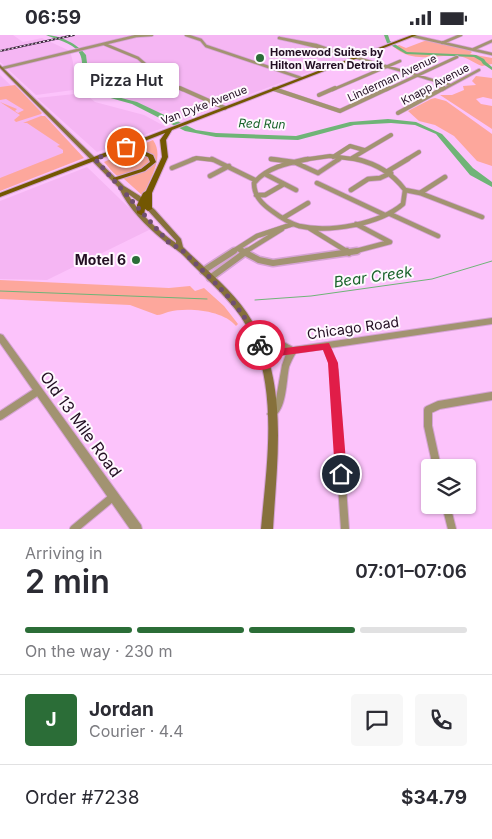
<!DOCTYPE html>
<meta charset="utf-8">
<style>
:root{--surface:#fff;--page:#f7f7f7;--text:#2b2b33;--muted:#7c7c81;--line:#e1e1e2;--accent:#2b6d37}
body{margin:0;font-family:Inter,sans-serif;background:var(--page);color:var(--text);height:100vh;display:flex;flex-direction:column;font-size:19px;white-space:nowrap}
*{box-sizing:border-box;margin:0}
p{font-size:16px;color:var(--muted)}
.icon{flex:none;width:28px;height:28px;fill:none;stroke:currentColor;stroke-width:2;stroke-linecap:round;stroke-linejoin:round}
.map{position:relative;height:494px;overflow:hidden}
.panel{display:flex;flex-direction:column;background:var(--surface);flex:1}
.panel>*{flex:none}
.controls{position:absolute;left:421px;top:424px;display:grid;gap:10px}
.controls a{display:grid;place-items:center;width:55px;height:55px;border-radius:5px;background:var(--surface);box-shadow:0 1px 4px #0004;font-size:25px}
.pin{position:absolute;display:grid;place-items:center;width:42px;height:42px;color:#fff;margin:-21px;border:2px solid #fff;border-radius:50%;box-shadow:0 1px 5px #0007}
.courier{position:absolute;display:grid;place-items:center;width:50px;height:50px;margin:-25px;border:4px solid #e11d48;border-radius:50%;background:#fff;color:#222;box-shadow:0 1px 6px #0007}
.bubble{position:absolute;height:35px;border-radius:5px;background:var(--surface);box-shadow:0 1px 4px #0004;font-size:16px;font-weight:600;line-height:35px;text-align:center}
.summary em{font-style:normal;font-weight:600}
.summary div{display:flex;flex-direction:column-reverse}
.summary{display:flex;align-items:center;justify-content:space-between;height:85px;padding:0 25px}
h1{font-size:32px;font-weight:600;line-height:38px}
.bar{display:grid;grid-template-columns:repeat(4,1fr);gap:8px 5px;align-content:center;height:60px;padding:0 25px}
.bar i{height:6px;border-radius:4px;background:var(--line)}
.bar .active{background:var(--accent)}
.bar p{grid-column:span 4}
.line{display:flex;align-items:center;gap:12px;padding:0 25px;border-top:1px solid var(--line)}
.line div{flex:1}
.round{display:grid;place-items:center;flex:none;width:52px;height:52px;border-radius:5px;background:var(--page)}
.status{display:flex;justify-content:space-between;align-items:center;height:35px;padding:0 25px;background:var(--surface);direction:ltr}
.status svg{height:14px;fill:currentColor}
.map>svg:first-child{display:block}
.built{fill:#f5b6f3}
.green{fill:#fda79c}
.water{fill:#6fb477}
.lines{fill:none;stroke-linecap:round;stroke-linejoin:round}
.stream{stroke:#6fb477;stroke-width:1}
.river{fill:#6fb477;fill-rule:evenodd}
.minor-far4-casing{stroke:#d5a3d4;stroke-width:4}
.minor-far3-casing{stroke:#d5a3d4;stroke-width:5}
.minor-far2-casing{stroke:#d5a3d4;stroke-width:6}
.minor-far1-casing{stroke:#d5a3d4;stroke-width:9}
.minor-casing{stroke:#d5a3d4;stroke-width:10}
.tertiary-casing{stroke:#d5a3d4;stroke-width:2}
.secondary-casing{stroke:#d5a3d4;stroke-width:2}
.primary-casing{stroke:#d5a3d4;stroke-width:2}
.minor-far4{stroke:#a29371;stroke-width:2.5}
.minor-far3{stroke:#a29371;stroke-width:4}
.minor-far2{stroke:#a29371;stroke-width:4.5}
.minor-far1{stroke:#a29371;stroke-width:6}
.minor{stroke:#a29371;stroke-width:8}
.tertiary{fill:#a29371;fill-rule:evenodd}
.secondary{fill:#86703b;fill-rule:evenodd}
.primary{fill:#735702;fill-rule:evenodd}
.rail-casing{stroke:#3a223a;stroke-width:2}
.rail{stroke:#fef8fe;stroke-width:1;stroke-dasharray:2;stroke-linecap:butt}
.route{fill:#e11d48}
.done{stroke:#6f4e6f;stroke-width:5;stroke-dasharray:0 9}
.poi-dot{fill:#2b6d37;stroke:#fef8fe;stroke-width:2}
.labels{text-anchor:middle;stroke-width:4;stroke-linejoin:round;paint-order:stroke}
.far-poi-label{font-size:11px;font-weight:bold;fill:#230f23;stroke:#fef8fe;text-anchor:start}
.far-street-label{font-size:11px;fill:#230f23;stroke:#fef8fe}
.far-water-label{font-size:12px;font-style:italic;fill:#1a642b;stroke:#fef8fe}
.poi-label{font-size:14px;font-weight:bold;fill:#230f23;stroke:#fef8fe;text-anchor:end}
.street-label{font-size:14px;fill:#230f23;stroke:#fef8fe}
.water-label{font-size:15px;font-style:italic;fill:#1a642b;stroke:#fef8fe}
.near-street-label{font-size:16px;fill:#230f23;stroke:#fef8fe}
</style>
<div class="status"><b>06:59</b><svg viewBox="0 0 49 12"><path d="M0 12V9h3v3zM5 12V6h3v6zM10 12V3h3v9zM15 12V0h3v12zM26 1h20v11H26zM47 4h2v5h-2z"/></svg></div>
<div class="map">
<svg width="492" height="494" viewBox="0 0 492 494">
<rect width="100%" height="100%" fill="#fcc3fb"/>
<path class="built" d="M0 0H13L23 7 42 3 70 16 73 27V55L36 60 0 27Z
M77 0H386V6L388 8 224 69 199 63 217 72 184 85 165 75 158 77 128 64 94 56 90 51 86 20 80 12 60 4Z
M0 40 59 97 83 123 0 154Z
M84 58 95 67 144 80 166 92 97 117 37 63Z
M87 132 151 194 47 245 0 244V166Z"/>
<path class="green" d="M427 5 469 15 472 17 470 19 492 23V29L482 31C473 28 468 22 457 21 435 19 413 29 394 12L399 10 406 13Z
M476 41 492 43V64L483 62 476 64 481 69 492 71V94L440 60H452L464 55 463 51 476 50 472 46Z
M15 50 42 78 41 79 16 87 14 85 20 80 0 67 17 74 15 76 18 78 24 75 6 64 0 65V52Z
M435 63 446 66 492 99V131L477 126 454 101 435 90 419 86 408 76 431 64Z
M41 81H45L84 123 0 156V143L63 118V115L57 111 60 110 27 88H23Z
M153 105C165 122 150 143 143 161L123 143 146 136 155 127V122L146 116H126Z
M137 118 148 121 150 127C143 133 124 144 116 140 112 137 108 131 104 127L122 119Z
M0 245 169 253 190 251 195 256 204 253 224 271 238 289 236 291C223 275 187 272 168 277 164 278 161 280 157 280L130 270 0 264Z"/>
<path class="water" d="M46 0C59 0 78 9 86 20L90 51 94 56 137 67 196 95 216 98 296 101 350 87 388 84 416 87 442 99 473 133 492 147V152L470 140 436 99 415 90 391 88 354 90 298 105 216 102 185 96 132 69 89 57C77 48 87 27 78 16 72 8 55 4 46 0Z"/>
<g class="lines">
<path class="stream" d="M0 256 207 264
M255 265 311 261 432 244 492 226"/>
<path class="river" d="M384 0H388L390 6 407 17 476 20 484 24 486 27 492 32V35L483 29 481 26 474 22 406 19 387 8Z"/>
<g class="minor-far4-casing">
<path id="minor-far4" d="M186 0 201 5 206 11 301 43
M413 1 492 19
M442 8 461 0
M104 9 138 23 166 47 183 55
M474 14 492 6
M354 23 316 10 279 3C337 15 393 34 450 50
M3 33 136 1 152 0
M274 54 276 55
M332 55 400 26
M386 55 457 22
M442 55 479 35"/>
</g>
<g class="minor-far3-casing">
<path id="minor-far3" d="M180 53 225 73
M274 54 340 76 389 53
M319 60 335 53
M398 78 444 53
M333 122 350 111 364 115
M352 123 391 100
M271 124 280 125
M191 125 196 123 214 125
M302 125 330 121 361 125
M338 125 340 122
M406 125 419 117"/>
</g>
<g class="minor-far2-casing">
<path id="minor-far2" d="M212 124 255 145
M271 124 294 127 318 138
M308 124C289 128 267 132 254 148 254 161 262 169 272 176 280 182 289 188 299 191 329 198 380 189 403 169L405 155C392 138 377 129 356 124
M172 133 194 124
M388 136 408 124
M318 138 339 124
M265 139 296 155
M210 141 229 131
M317 148 385 180
M351 155 368 144 380 143 391 138
M405 155 420 158 482 182
M420 158 445 142
M256 160H265L284 149
M390 179 438 201
M283 183 308 168
M356 189 390 207
M309 193 348 217
M238 214 244 217
M232 217 257 201 293 189
M245 217 282 194
M352 217 390 207"/>
</g>
<g class="minor-far1-casing">
<path id="minor-far1" d="M242 216 259 225 273 228 357 216
M347 216 349 218
M203 236 234 216
M210 243 247 216
M326 311 333 328 334 338"/>
</g>
<g class="minor-casing">
<path id="minor" d="M334 336 345 494
M0 381 38 356
M437 432 428 391V375L439 370 492 361
M446 470 452 494
M74 494 114 461"/>
</g>
<g class="tertiary-casing">
<path id="tertiary" d="M492 283V289L296 318C293 322 291 327 289 332 286 346 287 376 272 383L269 382 267 379 276 364 282 330 286 319 264 322 261 321 260 319 261 317 282 313 264 304 248 292 247 290 248 288H254L270 300 293 312Z
M0 299 3 300 141 490 142 494H130L0 308Z"/>
</g>
<g class="secondary-casing">
<path id="secondary" d="M0 30 124 151 140 161 155 175 181 204 183 212C205 234 230 253 247 278 290 342 277 422 273 494H261C267 425 281 344 241 282 225 259 203 241 184 221 177 214 170 211 163 205 146 191 128 173 119 153L0 33ZM127 158 143 170 176 206V208C157 195 139 178 127 158Z"/>
</g>
<g class="primary-casing">
<path id="primary" d="M412 0H417L172 95 166 105 168 122 152 158V174L148 176 145 174 144 180H141L137 178V170L143 158 146 156 162 122 160 105 165 98 119 116 139 114 153 120 156 127 145 136 117 145H113V143L141 134 150 127 148 122 138 118 118 120 115 118 0 162V158Z"/>
</g>
<use href="#minor-far4" class="minor-far4"/>
<use href="#minor-far3" class="minor-far3"/>
<use href="#minor-far2" class="minor-far2"/>
<use href="#minor-far1" class="minor-far1"/>
<use href="#minor" class="minor"/>
<use href="#tertiary" class="tertiary"/>
<use href="#secondary" class="secondary"/>
<use href="#primary" class="primary"/>
<g class="rail-casing">
<path id="rail" d="M0 16 74 0"/>
</g>
<use href="#rail" class="rail"/>
</g>
<path class="route" d="M260 306 264 307 267 315 329 308 338 328 347 439 345 443H337L335 439 328 328 323 315 264 323 261 322 256 310Z"/>
<g class="lines">
<path class="done" d="M126 112 95 124 170 209 180 213C209 243 243 270 260 310"/>
</g>
<g class="poi-dot">
<circle cx="260" cy="23" r="5"/>
<circle cx="136" cy="225" r="5"/>
</g>
<g class="labels">
<g class="far-poi-label">
<text x="270" y="21">Homewood Suites by<tspan x="270" dy="13">Hilton Warren Detroit</tspan></text>
</g>
<g class="far-street-label">
<text transform="translate(392 43) rotate(-25)" y="4">Linderman Avenue</text>
<text transform="translate(435 49) rotate(-28)" y="4">Knapp Avenue</text>
<text transform="translate(204 70) rotate(-21)" y="4">Van Dyke Avenue</text>
</g>
<g class="far-water-label">
<text transform="translate(262 89) rotate(2)" y="4">Red Run</text>
</g>
<g class="poi-label">
<text x="126" y="230">Motel 6</text>
</g>
<g class="street-label">
<text transform="translate(353 293) rotate(-8)" y="5">Chicago Road</text>
</g>
<g class="water-label">
<text transform="translate(373 242) rotate(-8)" y="5">Bear Creek</text>
</g>
<g class="near-street-label">
<text transform="translate(81 389) rotate(54)" y="6">Old 13 Mile Road</text>
</g>
</g>
</svg>
<div class="controls">
<a><svg class="icon" aria-label="layers" viewBox="0 0 24 24"><path d="M12 4l9 5-9 5-9-5zM3 14l9 5 9-5"/></svg></a>
</div>
<div class="pin" style="left:126px;top:112px;background:#ea580c"><svg class="icon" aria-label="bag" viewBox="0 0 24 24"><path d="M5 8h14l-1 12H6zM9 8a3 3 0 0 1 6 0"/></svg></div>
<div class="pin" style="left:341px;top:439px;background:#1f2937"><svg class="icon" aria-label="home" viewBox="0 0 24 24"><path d="M3 11l9-7 9 7M6 9v11h12V9"/></svg></div>
<div class="courier" style="left:260px;top:310px"><svg class="icon" aria-label="bike" viewBox="0 0 24 24"><circle cx="6" cy="16" r="4"/><circle cx="18" cy="16" r="4"/><path d="M6 16l4-8h5l3 8M10 8l3 8H6M13 5h3"/></svg></div>
<div class="bubble" style="left:74px;top:28px;width:105px">Pizza Hut</div>
</div>
<section class="panel">
<div class="summary"><div><h1>2 min</h1><p>Arriving in</p></div><em>07:01–07:06</em></div>
<div class="bar"><i class="active"></i><i class="active"></i><i class="active"></i><i></i><p>On the way · 230 m</p></div>
<div class="line" style="height:90px"><b class="round" style="background:var(--accent);color:#fff">J</b><div><b>Jordan</b><p>Courier · 4.4</p></div><a class="round"><svg class="icon" aria-label="chat" viewBox="0 0 24 24"><path d="M4 5h16v11H9l-5 4z"/></svg></a><a class="round"><svg class="icon" aria-label="phone" viewBox="0 0 24 24"><path d="M5 4h4l2 5-3 2q2 4 5 5l2-3 5 2v4C11 20 4 13 5 4z"/></svg></a></div>
<div class="line" style="height:65px"><div>Order #7238</div><b>$34.79</b></div>
</section>
